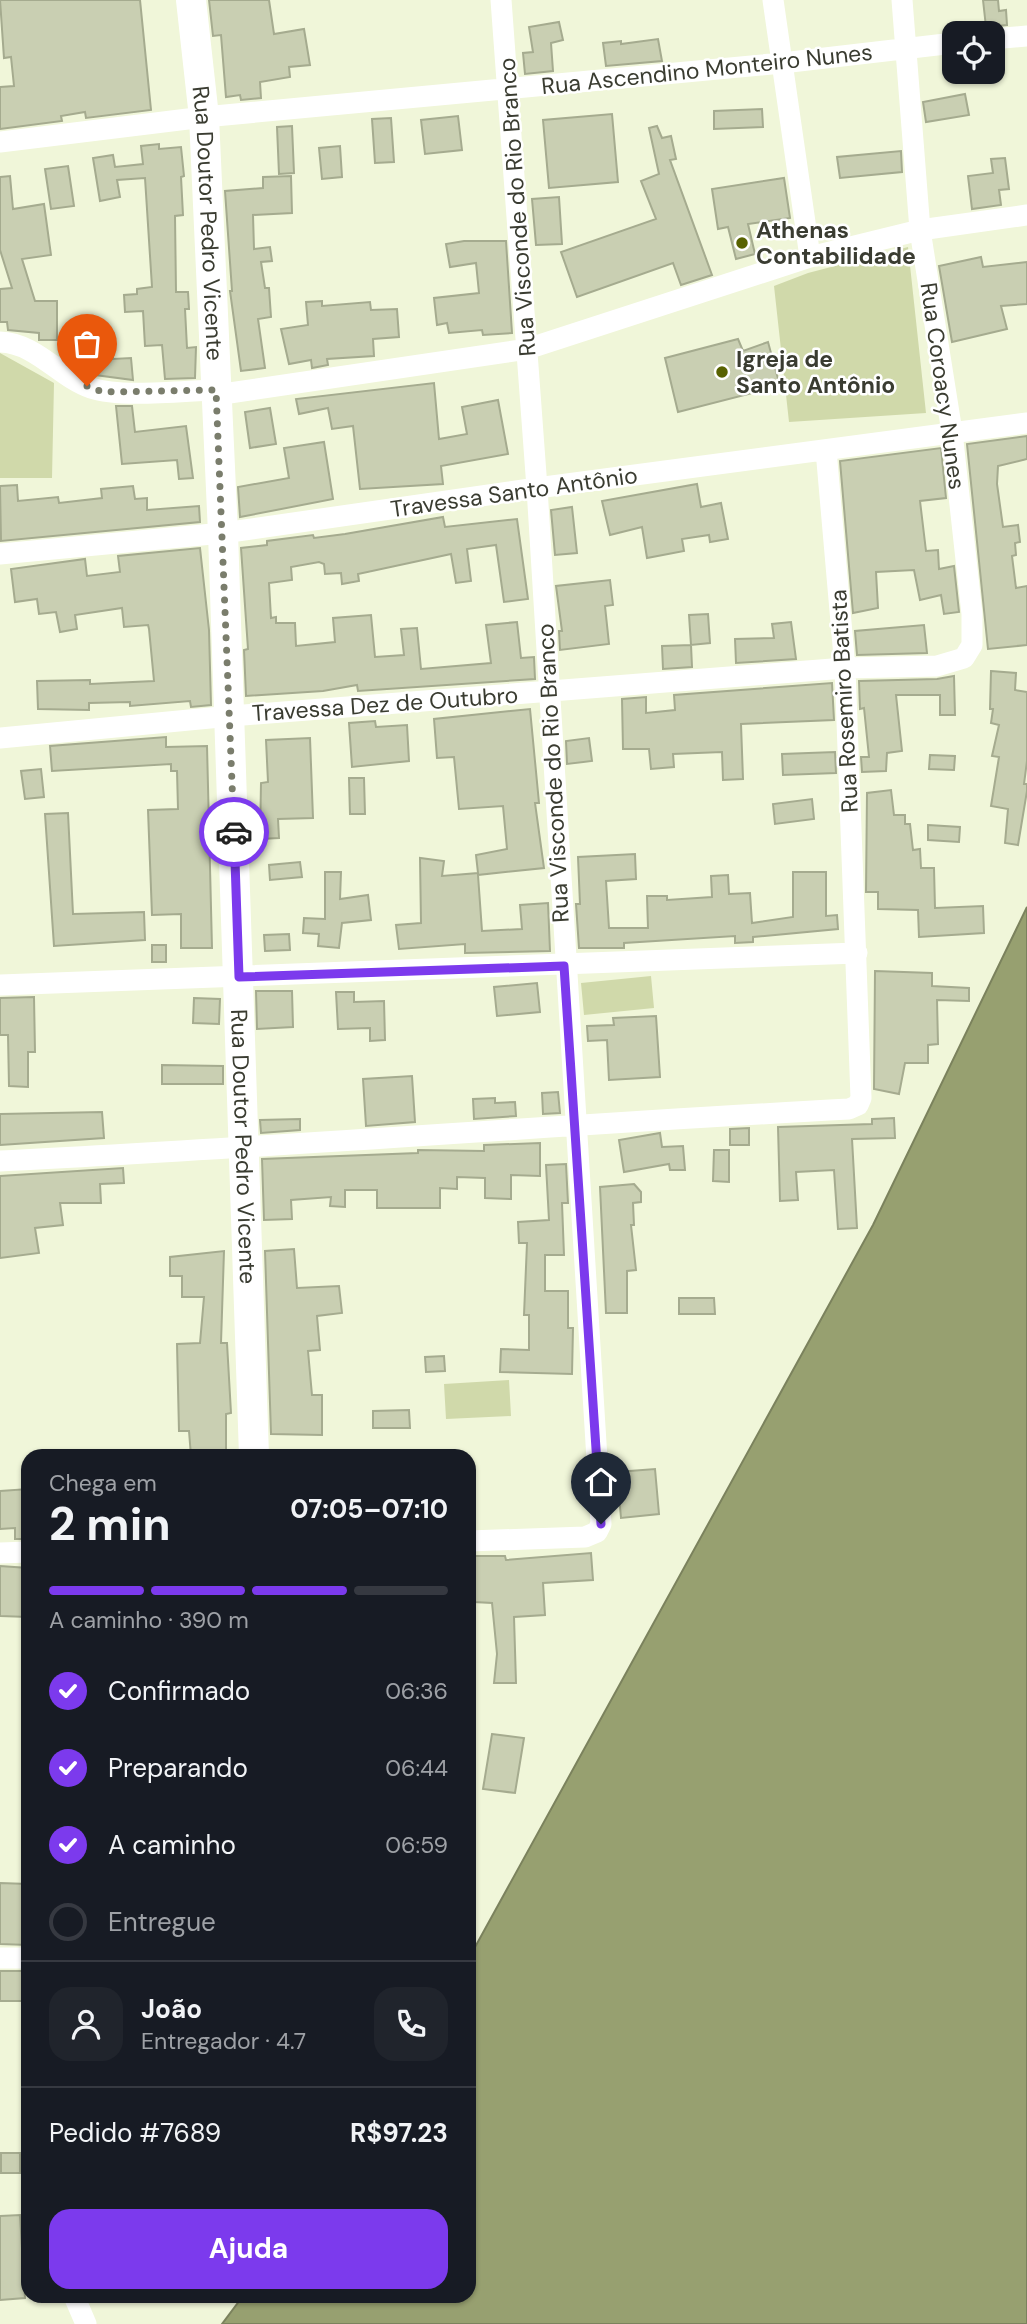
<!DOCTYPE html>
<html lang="pt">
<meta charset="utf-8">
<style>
:root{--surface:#171b24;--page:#20242c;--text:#f1f3f6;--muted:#9ea1a6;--line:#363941;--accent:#7c3aed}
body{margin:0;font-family:"DM Sans",sans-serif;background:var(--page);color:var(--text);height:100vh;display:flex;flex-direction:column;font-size:26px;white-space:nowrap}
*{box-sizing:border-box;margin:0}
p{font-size:23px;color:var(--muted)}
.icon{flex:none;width:38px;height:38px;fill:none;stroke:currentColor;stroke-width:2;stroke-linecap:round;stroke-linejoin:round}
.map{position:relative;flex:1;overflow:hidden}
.side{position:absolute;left:21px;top:1449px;width:455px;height:854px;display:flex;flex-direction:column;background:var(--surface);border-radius:21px;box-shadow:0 2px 5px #0004}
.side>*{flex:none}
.buttons{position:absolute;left:942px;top:21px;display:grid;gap:14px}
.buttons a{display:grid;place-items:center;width:63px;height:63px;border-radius:14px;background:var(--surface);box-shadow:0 2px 5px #0004;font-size:35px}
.pin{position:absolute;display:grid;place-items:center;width:60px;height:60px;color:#fff;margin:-72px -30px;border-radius:50% 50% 50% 0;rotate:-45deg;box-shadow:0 0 7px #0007}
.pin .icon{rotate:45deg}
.courier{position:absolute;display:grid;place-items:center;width:70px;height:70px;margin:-35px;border:5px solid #7c3aed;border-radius:50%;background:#fff;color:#222;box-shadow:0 2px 9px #0007}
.headline em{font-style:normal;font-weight:700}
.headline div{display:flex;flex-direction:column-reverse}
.headline{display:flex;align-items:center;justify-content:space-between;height:119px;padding:0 28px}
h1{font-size:46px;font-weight:700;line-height:52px}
.bar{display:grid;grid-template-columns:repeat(4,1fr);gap:10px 7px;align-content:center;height:84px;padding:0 28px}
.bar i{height:9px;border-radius:5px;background:var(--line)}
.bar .current{background:var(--accent)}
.bar p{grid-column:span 4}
.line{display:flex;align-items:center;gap:18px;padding:0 28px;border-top:2px solid var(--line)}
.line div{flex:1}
.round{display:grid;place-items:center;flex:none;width:74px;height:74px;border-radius:21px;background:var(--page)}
ol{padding:0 28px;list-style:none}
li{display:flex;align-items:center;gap:21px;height:77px}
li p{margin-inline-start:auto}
li .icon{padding:7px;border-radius:50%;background:var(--accent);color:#fff;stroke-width:4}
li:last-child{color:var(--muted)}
li i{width:38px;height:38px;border:4px solid var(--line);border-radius:50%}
.cta{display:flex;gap:14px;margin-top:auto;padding:14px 28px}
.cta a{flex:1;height:80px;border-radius:21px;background:var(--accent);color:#fff;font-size:28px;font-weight:700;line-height:80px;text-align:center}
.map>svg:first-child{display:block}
.green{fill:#d0d9aa}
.water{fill:#97a070;stroke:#7b825d;stroke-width:2}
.building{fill:#c9cfb2;stroke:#a5ab8f;stroke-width:2}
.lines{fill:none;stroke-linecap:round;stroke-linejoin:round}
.street{stroke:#fff;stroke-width:21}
.secondary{stroke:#fff;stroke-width:30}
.done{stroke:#7a7d6c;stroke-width:7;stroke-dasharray:0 12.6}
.route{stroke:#7c3aed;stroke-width:9}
.poi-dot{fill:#586201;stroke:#fff;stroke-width:2.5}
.labels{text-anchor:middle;stroke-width:5;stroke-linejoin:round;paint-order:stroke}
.street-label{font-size:23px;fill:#3a3c31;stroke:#fff}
.poi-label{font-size:23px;font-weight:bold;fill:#3a3c31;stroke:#fff;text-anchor:start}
</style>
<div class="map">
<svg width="1027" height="2324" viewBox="0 0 1027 2324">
<rect width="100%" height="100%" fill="#f0f6d9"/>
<path class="green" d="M908 247 926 413 789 422 774 286 808 273Z
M0 353 54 383 52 478H0Z
M651 976 654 1008 584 1015 581 983Z
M509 1380 511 1416 446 1419 444 1384Z"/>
<path class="water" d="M1027 907V2324H222L243 2296H469V1958L873 1225Z"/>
<path class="building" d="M0 0H140L151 110 86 118 85 112 61 116 62 121 0 129V87L14 86 11 57 4 58Z
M209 0H269L274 34 304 29 310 65 289 67 290 77 260 82 261 98 241 100 240 95 226 97 221 35 213 36Z
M983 0H998L999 11 1006 10 1007 25 986 27Z
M559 22 563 40 551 43 553 71 525 74 523 53 533 52 529 27Z
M658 39 662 61 606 66 603 43 621 41V44Z
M965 94 969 115 926 122 923 102Z
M762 109 763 127 714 129V111Z
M612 114 618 182 549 188 543 120Z
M458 116 462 150 425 154 421 120Z
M391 118 394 162 375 163 372 119Z
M292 126 294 173 279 174 277 127Z
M657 126 662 138 671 136 676 159 670 160 712 275 681 285 673 263 577 297 561 252 656 219 641 181 659 174 649 128Z
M159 144V149L181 147 184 176 181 177 183 215 175 216 176 292H188L189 309H185L187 348 196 347 195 378 165 379 162 345 145 346 143 311 125 312 124 295 137 294V289L152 287 145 178 117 180 120 197 100 201 93 158 113 155 115 167 143 164 141 146Z
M340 146 342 177 322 179 319 148Z
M901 151 902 172 840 178 837 157Z
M1005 158 1009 189 999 190 1001 205 972 209 968 176 993 173 991 159Z
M68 166 74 206 51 209 45 169Z
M10 176 13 209 44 204 51 255 22 259 35 301H57V340H39V333L8 330 7 322H0V289L12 288 0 250V177Z
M291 176 292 213 253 215 254 249 270 247 272 261 261 262 265 288H269L271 317 258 319 265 368 241 371 230 291H232L225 191 263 188V177Z
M784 178 790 218 748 224 755 254 736 259 728 227 718 229 712 189Z
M559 197 562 244 536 245 532 199Z
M464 241H506L512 333 483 335 482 330 449 333 447 323 437 325 434 298 479 293 476 263 450 267 446 244Z
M981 257 983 267 1027 262V304L1001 306 1007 329 952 342 939 266Z
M322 301V306L370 302 371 310 397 309 399 337 373 339 374 356 327 359 328 365 312 368 311 360 289 364 281 329 308 325 306 302Z
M96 331V344L113 345V359L131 358 133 380 95 375 77 366V332Z
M738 339 743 351 768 342 780 386 678 412 665 358Z
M434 383 439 439 467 434 462 407 498 400 508 454 441 466 443 484 360 489 353 426 332 429 328 408 299 414 296 399Z
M116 406H132L135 432 186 426 193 478 179 479 177 460 122 464Z
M270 408 276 444 250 448 245 412Z
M1027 436V459L998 466 997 484 1003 527 1018 525 1020 542 1015 543 1016 555 1012 556 1016 588 1027 586V645L988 649 967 444Z
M324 442 333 499 240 517 238 487 289 478 284 448Z
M941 448 946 498 920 501 926 551 938 550 939 569 954 566 959 612 944 614 941 595 920 600 914 570 876 572 878 608 853 613 840 461Z
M697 484 701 507 721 503 728 539 710 542 709 535 682 539 684 551 647 558 642 527 610 535 602 501Z
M17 485 18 501 58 497 59 503 102 498 101 489 133 486 135 499 147 498V510L199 506 200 522 1 541 0 486Z
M572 507 577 553 555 555 551 510Z
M443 517 445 527 517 519 528 599 504 602 496 545 467 549 471 581 456 583 451 554 358 574 359 581 342 584 341 573 325 574 324 564 319 562 291 567 292 580 269 583 271 618 276 617V623H295L296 646 335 642 333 618 371 615 375 657 404 655 401 629 417 628 421 669 491 663 486 625 517 622 521 658 534 657 535 679 358 691 357 685 323 691 246 696 244 650 248 649 241 548 267 545V541L313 535 314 538 345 534Z
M200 548 209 630 211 705 191 707 190 701 130 706V702L89 703V710L38 709 37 681 90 680V684L154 681 149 629 148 625 124 627 122 608 75 615 77 629 60 632 56 612 39 614 37 599 15 602 11 569 85 559 87 576 120 572 118 556Z
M610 580 613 605 605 606 609 644 560 650 559 631H562L556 586Z
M708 614 710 643 691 645 689 615Z
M791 622 796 659 736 663 735 639 774 638 772 624Z
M924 625 927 653 857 655 855 631Z
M691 645 692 667 663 669 662 646Z
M991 671 1016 673 1015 690 1027 692V761L1024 784H1027V791L1018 845 1005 843 1008 809 991 806 999 757 992 756 999 725 991 723 993 709H990Z
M954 676 955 715H940V695H896L902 751 887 753 886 771 862 772 861 757H869L864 708 860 709 859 681 937 679Z
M832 683 834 720 741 724 743 779 723 780 722 752 673 754 674 767 651 769 649 749H623L622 699 646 697V713L675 710 674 695Z
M530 709 539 803H535L544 868 478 875 482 931 522 929 520 905 548 903 550 951 465 953V944L399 949 396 925 421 923 420 858 444 861 442 876 478 873 476 855 507 849 503 806 459 809 454 757 437 758 434 719Z
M375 721 376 727 407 725 409 761 352 767 349 723Z
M166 737V747L207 746 212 948H181V914L152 915 148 810 178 809 177 771H171V764L52 771 50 746Z
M310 738 313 818 278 819 279 838 260 839 261 783 268 782 266 740Z
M589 738 592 761 567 764 566 741Z
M835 752 836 773 783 775 782 754Z
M930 755 955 756 954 770 929 769Z
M41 769 44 797 25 799 21 771Z
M349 778H364L365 814H350Z
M891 790 894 815H905V824H910L913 850 920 849 921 868H934L935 908 983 906 984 933 919 937 918 910 878 909V892H866L867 793Z
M812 799 814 819 775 824 773 804Z
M68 813 73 914 144 912 145 940 54 946 45 814Z
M928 825 960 827 959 842 928 840Z
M635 854 636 879 606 881 609 928H648L647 896H667V900L712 897 711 876 728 875 729 894 750 893 752 923 793 917V872H826V916L837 915 838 929 753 937V942L735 943V936L624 943V948H579L576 904H580L578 857Z
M300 862 302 877 270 880 269 865Z
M325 872H341L340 899 368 895 371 920 342 923 339 948 318 946 319 934 303 933 304 918 325 919Z
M289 934 290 950 265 951 264 935Z
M152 945H166V962H152Z
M875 971 932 973V986L969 988V1001L937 1000 938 1044 928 1045V1063H905L899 1094 874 1089Z
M537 983 540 1012 497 1016 494 987Z
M256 991H292L293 1027 257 1029Z
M336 992H354V1002L384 1001 385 1040 370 1041V1028L338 1029Z
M34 997 35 1052H28V1087L9 1086 8 1035H0V998Z
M194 998 220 999 219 1024 193 1023Z
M656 1016 660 1077 609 1080 607 1040 588 1041 587 1026 614 1025 613 1018Z
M162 1065 223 1066V1084H162Z
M412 1076 415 1122 366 1126 363 1079Z
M558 1092 560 1113 543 1114 542 1093Z
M495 1098V1103L515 1102 516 1116 474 1119 473 1099Z
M102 1112 104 1138 0 1145V1114Z
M894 1118 895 1138 852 1139 857 1228 838 1229 834 1170 796 1172 798 1200 780 1201 778 1127 872 1124V1119Z
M300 1119V1130L261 1133 260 1120Z
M749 1128V1145H730V1129Z
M660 1133 662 1147 683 1146 685 1170H670L669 1164 624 1172 619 1140Z
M540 1143V1176L511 1175V1199L485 1198V1178L457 1177V1189L440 1188V1208H377V1190H345V1207L330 1206 331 1197 291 1200 292 1219 264 1220 262 1159 418 1153V1150L484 1151V1145Z
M714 1150H729V1182L713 1181Z
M566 1164 568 1203H562L564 1255H545V1291H568V1328H573L572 1374 500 1372 501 1349 529 1350V1315H524L527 1243H519L518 1222 549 1220 546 1165Z
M123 1168 124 1183 100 1184 101 1203H60L63 1225 35 1228 39 1253 0 1258V1176Z
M634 1184 641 1192V1202L633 1203 634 1225H631L636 1270 627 1271V1313H606L600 1187Z
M294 1249 297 1288 339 1286 342 1313 317 1316 320 1350 308 1351 312 1395H322V1435L271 1434 265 1251Z
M224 1251 221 1343H227L231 1413 226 1414V1451H221L222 1456H191L189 1431H179L177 1344 200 1343 204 1297H182V1276H170V1257Z
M679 1298H714L715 1314H679Z
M444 1356 445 1371 426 1372 425 1357Z
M409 1410 410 1428H373V1411Z
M655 1469 659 1514 621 1518 617 1472Z
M28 1489V1539H15V1528L0 1529V1491Z
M591 1553 593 1580 543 1583 545 1615 514 1617 516 1683H494L497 1654 492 1603 474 1602 472 1556H505L506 1560Z
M0 1566 28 1568V1617L0 1616Z
M492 1734 524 1738 515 1793 483 1789Z
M0 1883 28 1884V1945L0 1944Z
M0 1971H28V2001H0Z
M1 2153H20V2173H1Z
M20 2215 25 2298 0 2300V2216Z"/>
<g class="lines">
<path class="street" d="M773 0 810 257
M992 39 1027 36
M0 142 204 117 782 63 954 43
M0 342C36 343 59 377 91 388 121 398 182 391 216 390
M216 395 527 349 810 257 920 230 1027 215
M0 554 223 533 537 488 1027 423
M0 738 231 716 845 668 937 666 964 658 972 645V614L952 432 920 230 902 0
M0 985 857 953
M0 1161C283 1147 566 1124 849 1109L858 1105 861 1098 845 668 826 450
M469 1541 585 1537 597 1532 601 1524 537 488 501 0
M0 1553 28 1552
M0 1958H28
M74 2296 86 2324"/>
<path class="secondary" id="s1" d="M191 0 204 117 223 533 254 1456"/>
</g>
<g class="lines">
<path class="done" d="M87 386 103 392 216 390 234 832"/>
<path class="route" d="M234 832 239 977 564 966 601 1524"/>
</g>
<g class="poi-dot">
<circle cx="742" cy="243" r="7"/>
<circle cx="722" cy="372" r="7"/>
</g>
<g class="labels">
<g class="street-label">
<text transform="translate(707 69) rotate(-6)" y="8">Rua Ascendino Monteiro Nunes</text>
<text transform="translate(517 207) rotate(-94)" y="8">Rua Visconde do Rio Branco</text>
<text dy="8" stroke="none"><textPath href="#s1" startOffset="224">Rua Doutor Pedro Vicente</textPath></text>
<text transform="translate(943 386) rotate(82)" y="8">Rua Coroacy Nunes</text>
<text transform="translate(514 492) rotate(-8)" y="8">Travessa Santo Antônio</text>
<text transform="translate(844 701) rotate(-93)" y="8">Rua Rosemiro Batista</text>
<text transform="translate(385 704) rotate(-4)" y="8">Travessa Dez de Outubro</text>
<text transform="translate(553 773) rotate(-93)" y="8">Rua Visconde do Rio Branco</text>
<text dy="8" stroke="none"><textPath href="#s1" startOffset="1148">Rua Doutor Pedro Vicente</textPath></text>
</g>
<g class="poi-label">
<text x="756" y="238">Athenas<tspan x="756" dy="26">Contabilidade</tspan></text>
<text x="736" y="367">Igreja de<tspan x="736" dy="26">Santo Antônio</tspan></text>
</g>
</g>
</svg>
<div class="buttons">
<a><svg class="icon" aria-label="locate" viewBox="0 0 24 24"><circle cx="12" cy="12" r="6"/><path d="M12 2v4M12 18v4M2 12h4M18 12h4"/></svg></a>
</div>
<div class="pin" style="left:87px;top:386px;background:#ea580c"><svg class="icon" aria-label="bag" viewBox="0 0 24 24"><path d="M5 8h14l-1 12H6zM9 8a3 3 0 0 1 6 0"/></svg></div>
<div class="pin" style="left:601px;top:1524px;background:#1f2937"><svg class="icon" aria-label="home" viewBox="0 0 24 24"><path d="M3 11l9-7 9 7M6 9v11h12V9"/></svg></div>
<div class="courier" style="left:234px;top:832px"><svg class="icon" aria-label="car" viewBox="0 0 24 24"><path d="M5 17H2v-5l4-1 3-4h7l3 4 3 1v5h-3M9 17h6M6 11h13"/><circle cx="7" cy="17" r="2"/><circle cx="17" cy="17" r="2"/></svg></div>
<section class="side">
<div class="headline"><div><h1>2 min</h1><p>Chega em</p></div><em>07:05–07:10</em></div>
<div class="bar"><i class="current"></i><i class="current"></i><i class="current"></i><i></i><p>A caminho · 390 m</p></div>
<ol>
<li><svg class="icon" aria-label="check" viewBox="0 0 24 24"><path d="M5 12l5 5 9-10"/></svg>Confirmado<p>06:36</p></li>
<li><svg class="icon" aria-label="check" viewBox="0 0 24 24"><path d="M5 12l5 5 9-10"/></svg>Preparando<p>06:44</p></li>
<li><svg class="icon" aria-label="check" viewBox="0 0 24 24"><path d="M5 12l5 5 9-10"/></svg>A caminho<p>06:59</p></li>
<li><i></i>Entregue</li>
</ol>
<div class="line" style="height:126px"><a class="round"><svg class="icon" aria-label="person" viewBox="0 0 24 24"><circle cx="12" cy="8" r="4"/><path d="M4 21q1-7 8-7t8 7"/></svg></a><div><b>João</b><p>Entregador · 4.7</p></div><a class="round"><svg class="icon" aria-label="phone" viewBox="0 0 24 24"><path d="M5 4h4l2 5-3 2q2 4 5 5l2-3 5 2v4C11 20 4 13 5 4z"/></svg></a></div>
<div class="line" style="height:91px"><div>Pedido #7689</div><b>R$97.23</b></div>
<div class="cta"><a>Ajuda</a></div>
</section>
</div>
